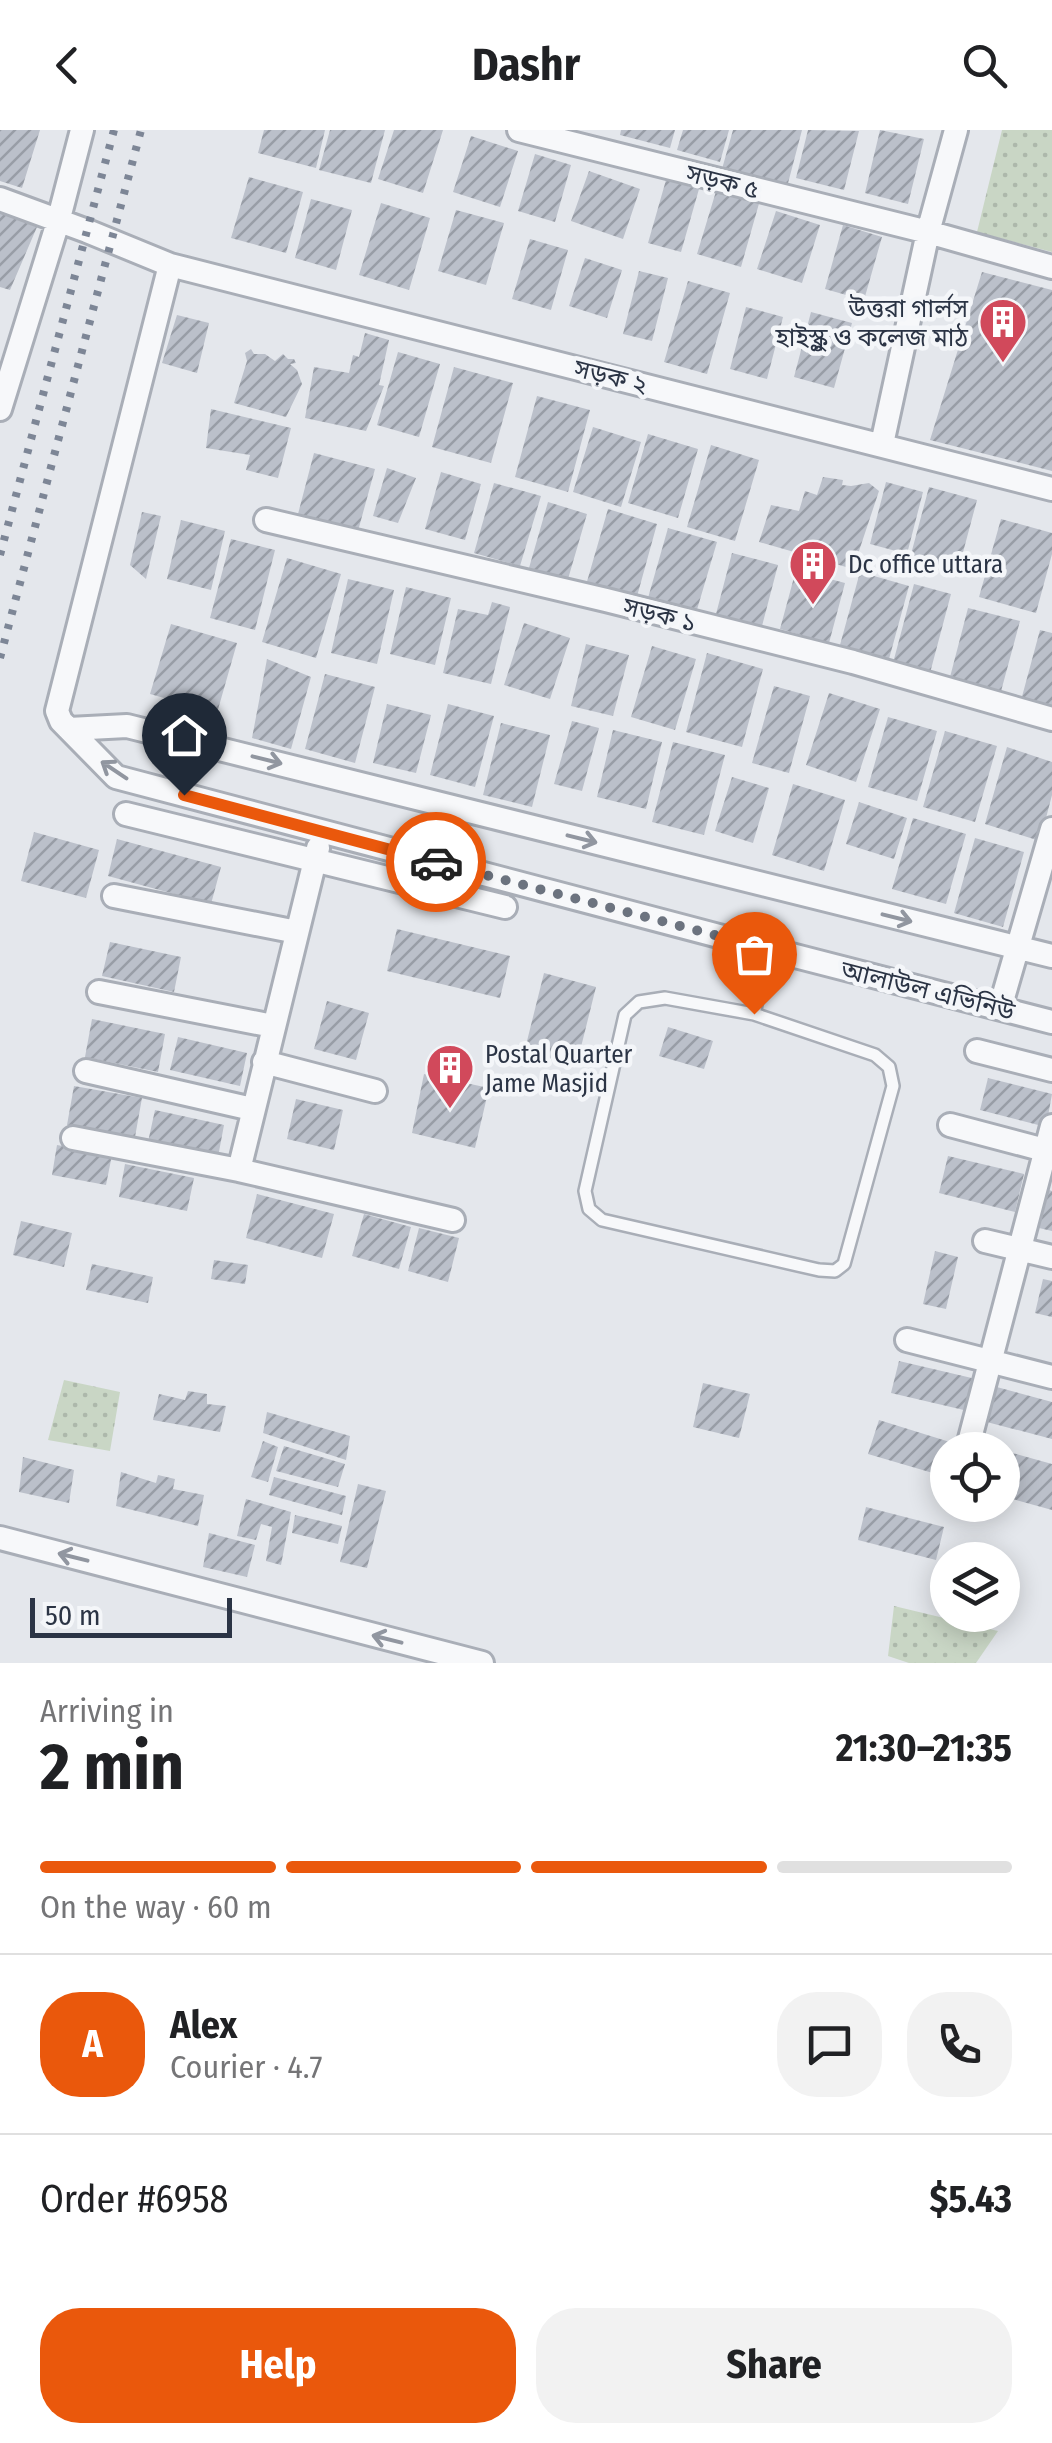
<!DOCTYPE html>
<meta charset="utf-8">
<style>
:root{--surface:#fff;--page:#f2f2f2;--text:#202124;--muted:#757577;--line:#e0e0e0;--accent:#ea580c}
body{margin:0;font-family:"Fira Sans Condensed","Noto Sans Bengali",sans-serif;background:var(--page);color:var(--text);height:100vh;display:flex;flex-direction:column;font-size:38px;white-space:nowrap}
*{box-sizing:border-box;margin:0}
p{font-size:32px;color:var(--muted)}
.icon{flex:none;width:55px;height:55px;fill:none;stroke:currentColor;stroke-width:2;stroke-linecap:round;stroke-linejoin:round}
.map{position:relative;height:1533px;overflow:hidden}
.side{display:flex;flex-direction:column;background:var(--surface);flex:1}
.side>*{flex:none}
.buttons{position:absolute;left:930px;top:1302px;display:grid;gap:20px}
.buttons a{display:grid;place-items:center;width:90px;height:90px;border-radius:50%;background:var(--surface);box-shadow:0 5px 25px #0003;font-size:50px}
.scale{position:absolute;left:30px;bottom:25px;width:202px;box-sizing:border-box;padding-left:10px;border:5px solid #2b3445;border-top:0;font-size:28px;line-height:35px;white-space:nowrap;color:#2b3445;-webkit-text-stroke:8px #f4f6f9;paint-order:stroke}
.pin{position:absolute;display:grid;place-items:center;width:85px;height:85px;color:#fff;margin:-102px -42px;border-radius:50% 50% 50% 0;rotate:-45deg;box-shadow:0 0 10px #0007}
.pin .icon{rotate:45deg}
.courier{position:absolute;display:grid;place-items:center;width:100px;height:100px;margin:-50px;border:8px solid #ea580c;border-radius:50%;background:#fff;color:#222;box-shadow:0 2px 12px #0007}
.summary em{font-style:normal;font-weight:700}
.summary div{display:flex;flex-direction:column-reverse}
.summary{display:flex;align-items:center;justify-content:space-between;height:170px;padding:0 40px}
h1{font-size:65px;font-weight:700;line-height:75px}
.bar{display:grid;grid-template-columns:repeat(4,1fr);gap:15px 10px;align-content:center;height:120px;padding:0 40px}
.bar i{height:12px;border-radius:8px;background:var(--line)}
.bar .on{background:var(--accent)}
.bar p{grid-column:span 4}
.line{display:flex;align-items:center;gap:25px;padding:0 40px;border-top:2px solid var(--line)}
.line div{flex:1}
.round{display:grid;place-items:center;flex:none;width:105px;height:105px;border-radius:40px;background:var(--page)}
.primary-button{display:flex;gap:20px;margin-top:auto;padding:20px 40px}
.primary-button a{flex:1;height:115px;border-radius:40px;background:var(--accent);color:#fff;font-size:40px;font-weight:700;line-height:115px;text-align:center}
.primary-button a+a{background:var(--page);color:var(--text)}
header{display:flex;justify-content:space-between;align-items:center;height:130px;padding:0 40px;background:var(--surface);font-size:45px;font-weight:700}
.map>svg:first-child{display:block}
.green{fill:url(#green-dots)}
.building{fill:url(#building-hatch)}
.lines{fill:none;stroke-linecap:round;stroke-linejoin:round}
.lane-casing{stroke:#a9aeb7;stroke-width:16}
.street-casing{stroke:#a9aeb7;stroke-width:28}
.lane{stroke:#f7f8fa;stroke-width:11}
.street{stroke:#f7f8fa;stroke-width:22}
.rail{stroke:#7d8696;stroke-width:8;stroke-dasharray:5 10;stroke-linecap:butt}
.oneway{stroke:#9196a0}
.done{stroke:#6c737f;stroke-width:10;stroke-dasharray:0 18}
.route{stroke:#ea580c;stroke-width:12}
.labels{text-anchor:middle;stroke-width:9;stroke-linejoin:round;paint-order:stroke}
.street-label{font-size:25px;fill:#2b3445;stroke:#f4f6f9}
.poi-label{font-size:25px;fill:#2b3445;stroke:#f4f6f9;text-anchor:start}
</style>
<header><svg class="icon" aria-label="back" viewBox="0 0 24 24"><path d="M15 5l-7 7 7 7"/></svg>Dashr<svg class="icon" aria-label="search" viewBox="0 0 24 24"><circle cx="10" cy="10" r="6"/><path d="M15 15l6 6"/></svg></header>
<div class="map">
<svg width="1052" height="1533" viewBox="0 0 1052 1533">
<defs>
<pattern id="green-dots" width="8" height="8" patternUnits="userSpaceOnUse" patternTransform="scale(2.5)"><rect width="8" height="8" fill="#c9d6c5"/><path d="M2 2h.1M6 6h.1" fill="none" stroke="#adb8ab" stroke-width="1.8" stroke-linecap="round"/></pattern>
<pattern id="building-hatch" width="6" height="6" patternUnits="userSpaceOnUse" patternTransform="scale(2.5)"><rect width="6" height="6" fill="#bbc0ca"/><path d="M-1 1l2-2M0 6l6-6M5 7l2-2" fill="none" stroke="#989da6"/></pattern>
</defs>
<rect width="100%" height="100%" fill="#e4e7ec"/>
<path class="green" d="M1002 0H1052V122L977 102Z
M64 1250 120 1262 110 1321 48 1310Z
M894 1476 998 1501 976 1533H909L888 1526Z"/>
<path class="building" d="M0 0H40L22 58 0 51Z
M264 0H325L316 38 258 23Z
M330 0H385L371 53 319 40Z
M394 0H443L423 63 378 49Z
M621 0H675L670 18 620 5Z
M683 0H729L720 32 677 20Z
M733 0H802L787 57 722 39Z
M808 0 859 1 844 60 796 48Z
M880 0 924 9 908 74 865 63Z
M471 6 518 21 500 77 453 62Z
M535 24 571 35 555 92 518 81Z
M589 41 640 59 623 109 571 91Z
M249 47 303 62 286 123 231 108Z
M666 50 699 59 681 122 648 113Z
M717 58 760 70 741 137 697 124Z
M311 69 352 80 336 140 295 128Z
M381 73 430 88 409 160 359 145Z
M456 80 504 93 486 155 438 141Z
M776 81 820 95 802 153 757 139Z
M0 83 37 97 10 160 0 157Z
M843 95 882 107 864 170 825 159Z
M530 109 568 120 551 180 512 169Z
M585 128 622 140 607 188 569 176Z
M639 141 668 148 652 211 623 204Z
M982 142 1052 160V341L930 310Z
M688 151 730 163 707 244 664 232Z
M746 177 783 187 767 249 730 239Z
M811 182 852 193 834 258 794 247Z
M177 185 209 193 197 243 162 233Z
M365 203 389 210 379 255 384 256 366 301 305 288 314 237 349 243 353 225 359 227Z
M251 219 254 224H265L275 231 283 224 288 229H294L296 233 290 234 297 240 302 254 286 287 234 273 247 231 245 223Z
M398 222 440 234 419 307 377 295Z
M454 237 513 253 491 333 432 317Z
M537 266 590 280 568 362 515 347Z
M211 279 291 298 278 348 246 340 250 325 206 318Z
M593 297 641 312 621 377 573 362Z
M648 304 698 319 678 388 628 373Z
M711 315 759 330 735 411 687 397Z
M314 323 375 339 358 401 298 384Z
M387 338 416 348 398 393 373 386Z
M441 342 481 354 465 410 425 399Z
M823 347 843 350 842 355 851 356 869 353 879 361 853 439 759 412 771 375 799 381 805 361 817 365Z
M886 352 923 362 907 424 870 414Z
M494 353 541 366 520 436 474 423Z
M929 357 977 370 958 441 910 428Z
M548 372 587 384 568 449 529 438Z
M608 379 657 394 636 470 586 455Z
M142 382 161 386 146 449 130 435Z
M1001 389 1052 403V424L1036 483 979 467Z
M181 390 225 401 211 460 167 449Z
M668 398 717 412 696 483 648 468Z
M231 409 275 420 255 500 210 488Z
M732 423 778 435 762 496 716 484Z
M287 428 341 444 316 528 262 512Z
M796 440 845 453 829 513 780 499Z
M860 442 909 456 889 529 840 515Z
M348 449 394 460 377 534 331 523Z
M914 454 951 464 930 543 893 533Z
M406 457 451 468 435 535 390 524Z
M492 472 510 477 491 554 443 543 458 479 488 485Z
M968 478 1020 491 1000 565 949 551Z
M524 493 570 508 550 569 504 555Z
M171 494 237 513 217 583 150 564Z
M1040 500 1052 503V582L1020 574Z
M586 514 629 525 613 586 571 576Z
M652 516 696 529 675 600 631 587Z
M707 523 763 539 742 617 686 602Z
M267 529 311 547 291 619 252 608Z
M325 544 375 557 355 633 305 619Z
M774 556 810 566 789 643 752 633Z
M829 563 880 579 856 652 806 635Z
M387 574 431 585 416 643 373 633Z
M448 574 494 586 475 657 430 645Z
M888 587 937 601 917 671 868 657Z
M572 591 599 598 582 661 554 654Z
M501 593 550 605 532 677 483 665Z
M613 600 662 612 646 679 597 667Z
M945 601 997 616 975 692 923 677Z
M673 612 725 625 704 705 652 692Z
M1007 617 1052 632V665L1040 711 985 694Z
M732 647 769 658 753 713 715 701Z
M793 654 845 670 824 741 772 725Z
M859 672 907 688 894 729 846 714Z
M913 688 966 704 946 774 892 759Z
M34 702 99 720 86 768 21 751Z
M975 708 1024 722 1003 797 954 783Z
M117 709 221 737 211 774 108 746Z
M397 799 510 826 500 868 387 841Z
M110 812 181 827 174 862 102 846Z
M544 843 596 857 576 937 524 923Z
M327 871 369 883 356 930 314 919Z
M92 889 165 904 158 942 85 927Z
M668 897 713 911 704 939 659 926Z
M178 907 247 923 240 956 170 940Z
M424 944 489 958 475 1018 412 1003Z
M988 948 1052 964 1046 997 980 980Z
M74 956 142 968 135 1007 67 995Z
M296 969 343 980 334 1020 287 1009Z
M155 980 224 995 218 1027 148 1012Z
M57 1015 112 1025 106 1055 52 1045Z
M948 1026 1024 1044 1015 1082 939 1063Z
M125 1034 194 1048 187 1081 119 1067Z
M1049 1060 1052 1061V1101L1039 1098Z
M257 1064 334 1084 322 1128 246 1108Z
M364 1084 411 1097 399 1139 352 1126Z
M21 1091 72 1103 64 1137 13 1125Z
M419 1098 459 1108 448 1152 408 1141Z
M935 1121 958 1127 946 1179 923 1174Z
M214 1130 248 1135 245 1154 211 1149Z
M92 1134 153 1147 148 1173 86 1160Z
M1043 1149 1052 1151V1187L1035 1183Z
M899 1231 976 1249 968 1281 891 1263Z
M703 1253 750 1264 739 1308 693 1297Z
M993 1256 1052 1272V1309L983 1291Z
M188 1261 207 1264V1274L226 1276 220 1302 153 1290 159 1264 185 1270Z
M267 1282 350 1306 346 1330 263 1303Z
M879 1290 953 1313 951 1320H948V1331L943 1346 868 1324Z
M263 1311 278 1317 268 1352 251 1347Z
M284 1316 345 1334 338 1357 276 1341Z
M1002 1320 1052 1334V1380L1002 1366Z
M23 1327 74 1340 69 1373 19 1362Z
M121 1342 156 1353 158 1345 175 1349 173 1359 204 1365 198 1396 116 1376Z
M274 1347 346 1366 342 1385 269 1365Z
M358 1354 386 1361 367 1438 340 1432Z
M246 1369 291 1382 281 1435 266 1431 272 1397 261 1394 256 1410 237 1406Z
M866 1377 944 1397 936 1430 858 1410Z
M295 1385 342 1396 338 1414 292 1403Z
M209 1403 255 1415 247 1447 203 1437Z"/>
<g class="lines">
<g class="lane-casing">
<path id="lane" d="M665 868 754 884 875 925 889 937 893 956 844 1134 835 1141 819 1140 602 1090 589 1079 585 1061 625 885 639 872Z
M754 884 768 819"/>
</g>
<g class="street-casing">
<path id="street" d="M519 0 928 102 1052 137
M0 69 87 101 170 135 1052 359
M170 135 57 581 61 591 116 647 768 819 1052 892
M0 279 58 92 82 0
M882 314 928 102 956 0
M266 390 606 470 853 532 1052 589
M69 599 127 596 1052 826
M126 684 505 777
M114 766 297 802
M99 862 273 896
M1000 878 1052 699
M977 921 1052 940
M264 932 375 961
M86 941 252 979
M950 995 1052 1022
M73 1008 239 1040 453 1090
M239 1040 318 718
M985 1111 1052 1127
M907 1210 1052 1247
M967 1320 1052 996
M0 1408 482 1533"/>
</g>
<use href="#lane" class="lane"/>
<use href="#street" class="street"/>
<path class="rail" d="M0 425 114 0
M0 528 141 0"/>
</g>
<defs><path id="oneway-shaft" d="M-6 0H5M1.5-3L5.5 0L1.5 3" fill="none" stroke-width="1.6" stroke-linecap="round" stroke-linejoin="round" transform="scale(2.5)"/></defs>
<g class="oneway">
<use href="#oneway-shaft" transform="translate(267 630) rotate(14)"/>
<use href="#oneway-shaft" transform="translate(114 640) rotate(-146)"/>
<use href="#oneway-shaft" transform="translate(582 709) rotate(14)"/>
<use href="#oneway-shaft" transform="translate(897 788) rotate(14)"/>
<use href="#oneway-shaft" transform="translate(73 1427) rotate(-166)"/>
<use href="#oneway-shaft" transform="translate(387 1509) rotate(-166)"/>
</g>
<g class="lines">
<path class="done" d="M436 732 768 819 754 884"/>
<path class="route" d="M184 665 436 732"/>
</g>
<defs>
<g id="building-pin" transform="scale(2.5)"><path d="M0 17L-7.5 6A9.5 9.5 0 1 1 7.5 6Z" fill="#d1495b" stroke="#f4f6f9"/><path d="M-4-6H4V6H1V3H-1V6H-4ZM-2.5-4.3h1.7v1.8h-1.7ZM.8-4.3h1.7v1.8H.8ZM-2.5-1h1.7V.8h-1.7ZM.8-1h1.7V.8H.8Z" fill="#fff"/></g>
</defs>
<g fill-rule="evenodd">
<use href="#building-pin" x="1003" y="192"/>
<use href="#building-pin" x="813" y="434"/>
<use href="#building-pin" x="450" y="938"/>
</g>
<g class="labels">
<g class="street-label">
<text transform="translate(723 51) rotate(14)" y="9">সড়ক ৫</text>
<text transform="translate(611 246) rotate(14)" y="9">সড়ক ২</text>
<text transform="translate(660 484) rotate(14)" y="9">সড়ক ১</text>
<text transform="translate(928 860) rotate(14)" y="9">আলাউল এভিনিউ</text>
</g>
<g class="poi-label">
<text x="968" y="187" text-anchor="end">উত্তরা গার্লস<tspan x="968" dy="29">হাইস্কুল ও কলেজ মাঠ</tspan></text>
<text x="848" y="443">Dc office uttara</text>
<text x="485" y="933">Postal Quarter<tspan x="485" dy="29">Jame Masjid</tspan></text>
</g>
</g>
</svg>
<div class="buttons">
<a><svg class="icon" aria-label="locate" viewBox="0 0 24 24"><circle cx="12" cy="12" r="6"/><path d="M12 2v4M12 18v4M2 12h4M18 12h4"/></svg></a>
<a><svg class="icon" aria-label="layers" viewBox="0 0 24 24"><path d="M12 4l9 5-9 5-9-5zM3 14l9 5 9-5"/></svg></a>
</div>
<div class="scale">50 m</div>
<div class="pin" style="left:754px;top:884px;background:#ea580c"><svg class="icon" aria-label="bag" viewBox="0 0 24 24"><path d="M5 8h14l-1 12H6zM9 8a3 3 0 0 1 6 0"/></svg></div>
<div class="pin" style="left:184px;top:665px;background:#1f2937"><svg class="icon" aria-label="home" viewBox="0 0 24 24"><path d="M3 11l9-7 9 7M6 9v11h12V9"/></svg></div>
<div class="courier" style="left:436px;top:732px"><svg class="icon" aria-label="car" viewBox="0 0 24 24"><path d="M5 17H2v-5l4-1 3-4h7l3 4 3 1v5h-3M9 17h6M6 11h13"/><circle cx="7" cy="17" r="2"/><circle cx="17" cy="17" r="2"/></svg></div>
</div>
<section class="side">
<div class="summary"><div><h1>2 min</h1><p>Arriving in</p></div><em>21:30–21:35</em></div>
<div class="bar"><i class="on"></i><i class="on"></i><i class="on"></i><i></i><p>On the way · 60 m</p></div>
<div class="line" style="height:180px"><b class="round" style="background:var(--accent);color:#fff">A</b><div><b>Alex</b><p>Courier · 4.7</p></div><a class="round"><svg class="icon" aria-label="chat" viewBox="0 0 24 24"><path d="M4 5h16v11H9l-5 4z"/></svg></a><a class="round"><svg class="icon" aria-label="phone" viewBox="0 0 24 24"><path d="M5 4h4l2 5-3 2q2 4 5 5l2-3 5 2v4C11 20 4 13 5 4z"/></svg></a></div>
<div class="line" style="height:130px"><div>Order #6958</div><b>$5.43</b></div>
<div class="primary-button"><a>Help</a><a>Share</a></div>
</section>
